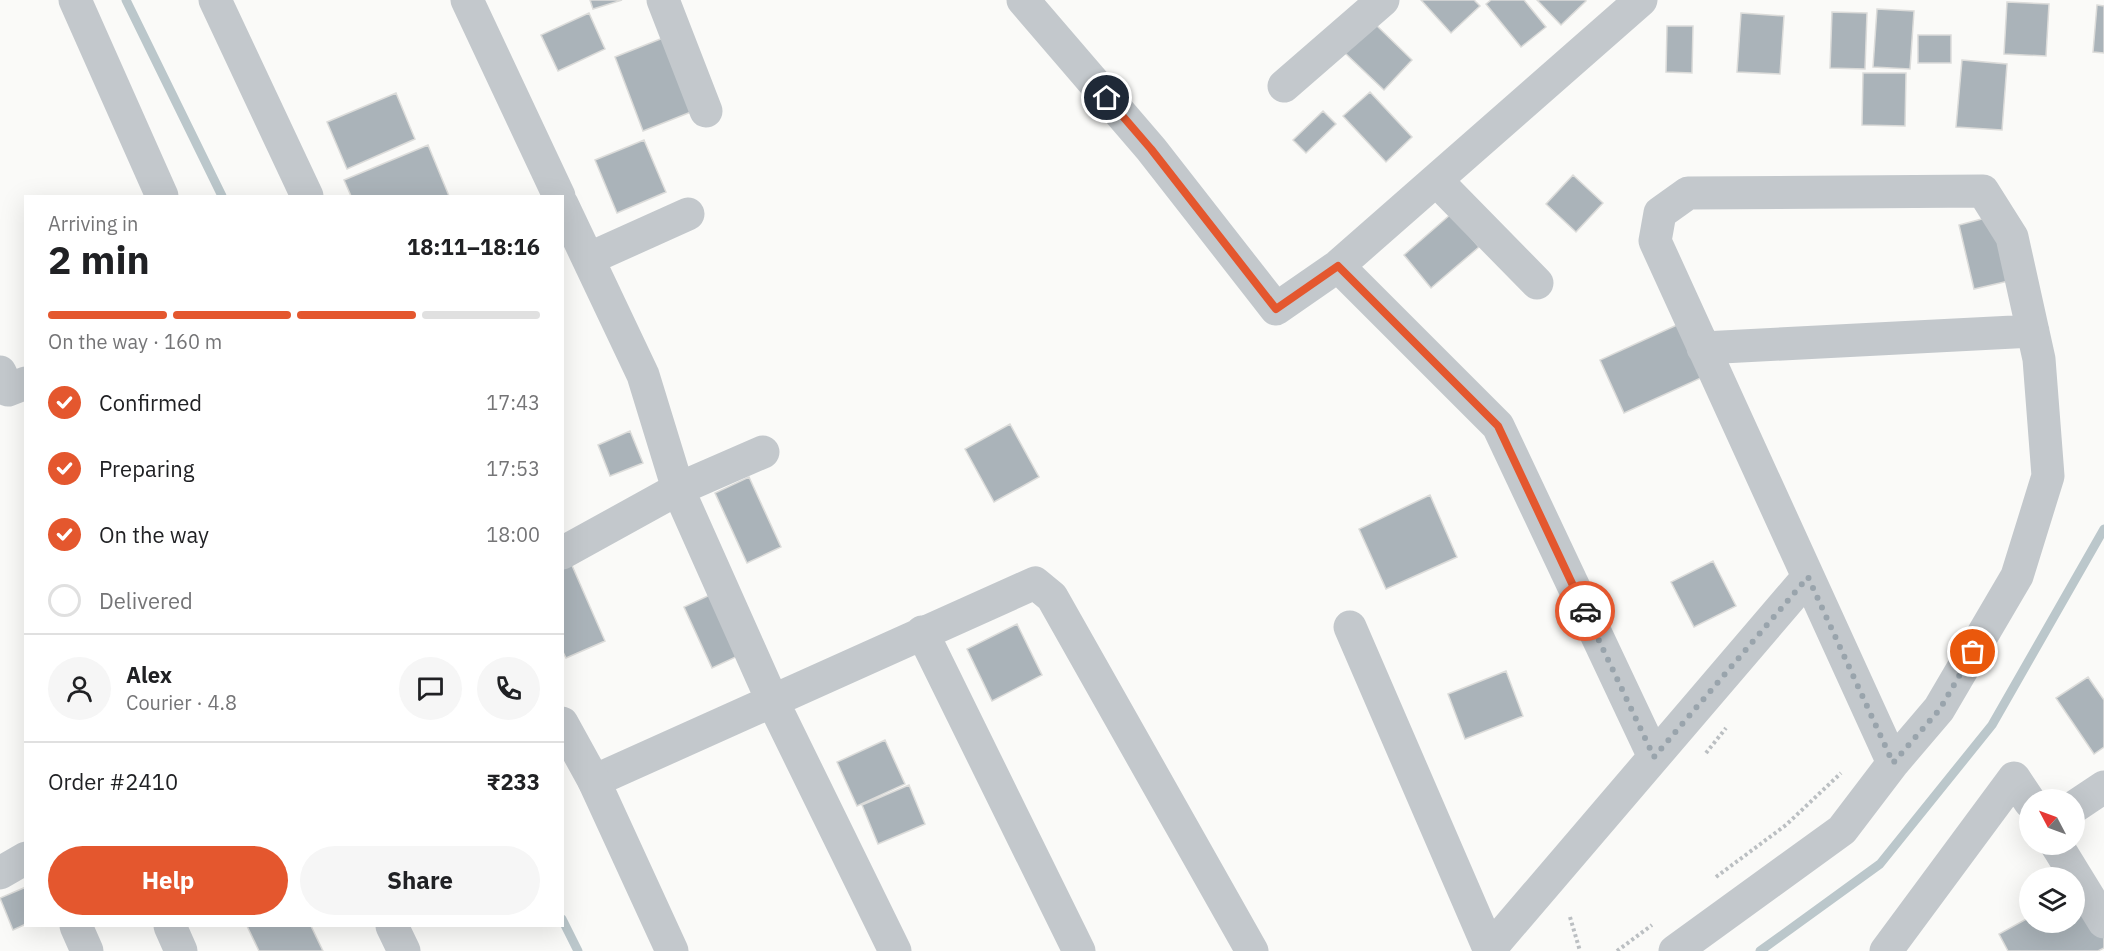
<!DOCTYPE html>
<meta charset="utf-8">
<style>
:root{--surface:#fff;--page:#f6f6f6;--text:#202124;--muted:#757577;--line:#e0e0e0;--accent:#e4572e}
body{margin:0;font-family:"IBM Plex Sans",sans-serif;background:var(--page);color:var(--text);height:100vh;display:flex;flex-direction:column;font-size:22px;white-space:nowrap}
*{box-sizing:border-box;margin:0}
p{font-size:20px;color:var(--muted)}
.icon{flex:none;width:33px;height:33px;fill:none;stroke:currentColor;stroke-width:2;stroke-linecap:round;stroke-linejoin:round}
.map{position:relative;flex:1;overflow:hidden}
.side{position:absolute;left:24px;top:195px;width:540px;height:732px;display:flex;flex-direction:column;background:var(--surface);border-radius:0px;box-shadow:0 6px 24px #0002}
.side>*{flex:none}
.needle{width:39px;rotate:311deg}
.controls{position:absolute;left:2019px;top:789px;display:grid;gap:12px}
.controls a{display:grid;place-items:center;width:66px;height:66px;border-radius:50%;background:var(--surface);box-shadow:0 6px 24px #0002;font-size:30px}
.pin{position:absolute;display:grid;place-items:center;width:51px;height:51px;color:#fff;margin:-26px;border:3px solid #fff;border-radius:50%;box-shadow:0 2px 6px #0007}
.courier{position:absolute;display:grid;place-items:center;width:60px;height:60px;margin:-30px;border:4px solid #e4572e;border-radius:50%;background:#fff;color:#222;box-shadow:0 2px 8px #0007}
.summary em{font-style:normal;font-weight:700}
.summary div{display:flex;flex-direction:column-reverse}
.summary{display:flex;align-items:center;justify-content:space-between;height:102px;padding:0 24px}
h1{font-size:39px;font-weight:700;line-height:45px}
.bar{display:grid;grid-template-columns:repeat(4,1fr);gap:9px 6px;align-content:center;height:72px;padding:0 24px}
.bar i{height:8px;border-radius:4px;background:var(--line)}
.bar .active{background:var(--accent)}
.bar p{grid-column:span 4}
.line{display:flex;align-items:center;gap:15px;padding:0 24px;border-top:2px solid var(--line)}
.line div{flex:1}
.round{display:grid;place-items:center;flex:none;width:63px;height:63px;border-radius:32px;background:var(--page)}
ol{padding:0 24px;list-style:none}
li{display:flex;align-items:center;gap:18px;height:66px}
li p{margin-inline-start:auto}
li .icon{padding:6px;border-radius:50%;background:var(--accent);color:#fff;stroke-width:4}
li:last-child{color:var(--muted)}
li i{width:33px;height:33px;border:3px solid var(--line);border-radius:50%}
.primary-button{display:flex;gap:12px;margin-top:auto;padding:12px 24px}
.primary-button a{flex:1;height:69px;border-radius:36px;background:var(--accent);color:#fff;font-size:24px;font-weight:700;line-height:69px;text-align:center}
.primary-button a+a{background:var(--page);color:var(--text)}
.map>svg:first-child{display:block}
.lines{fill:none;stroke-linecap:round;stroke-linejoin:round}
.stream{stroke:#bbc7cb;stroke-width:9}
.building{fill:#aab3b9;stroke:#dcdcda;stroke-width:1.5}
.path{stroke:#bbbfc2;stroke-width:4;stroke-dasharray:3 3;stroke-linecap:butt}
.minor{stroke:#c3c8cc;stroke-width:33}
.tertiary{stroke:#c3c8cc;stroke-width:33}
.done{stroke:#99a4ac;stroke-width:6;stroke-dasharray:0 10.8}
.route{stroke:#e4572e;stroke-width:8}
</style>
<div class="map">
<svg width="2104" height="951" viewBox="0 0 2104 951">
<rect width="100%" height="100%" fill="#fafaf8"/>
<g class="lines">
<path class="stream" d="M126 0 222 196
M562 919 578 951
M1760 951 1880 864 1992 725 2104 529"/>
</g>
<path class="building" d="M590 0H622L593 9Z
M1421 0H1474L1480 6 1451 33Z
M1491 0H1524L1546 27 1521 47 1486 4Z
M1537 0H1585L1586 1 1561 25Z
M2007 2 2049 4 2046 56 2004 54Z
M2097 5 2104 6V53L2093 52Z
M1877 9 1914 11 1910 69 1873 67Z
M1832 12 1867 13 1865 69 1830 68Z
M589 13 605 49 558 71 541 35Z
M1741 13 1784 16 1780 74 1737 72Z
M1374 23 1412 60 1384 90 1345 53Z
M1667 26H1693L1692 73 1666 72Z
M1918 35H1951V63H1918Z
M668 36 696 110 643 131 615 57Z
M1962 60 2007 64 2002 130 1956 127Z
M1863 73H1906L1905 126 1862 125Z
M1370 92 1412 137 1386 162 1343 116Z
M396 93 415 139 347 169 327 122Z
M1323 111 1336 124 1306 153 1293 140Z
M644 140 666 192 617 213 595 160Z
M428 145 449 196H351L344 180Z
M1573 175 1603 203 1576 232 1546 204Z
M1451 214 1479 247 1431 288 1404 255Z
M1997 215 2013 280 1974 289 1959 225Z
M1679 324 1703 377 1624 413 1600 360Z
M1010 424 1039 477 994 502 965 449Z
M630 431 643 463 610 476 598 445Z
M749 477 781 547 747 563 715 493Z
M1430 495 1457 557 1386 589 1359 529Z
M570 561 605 641 566 658 562 650V565Z
M1713 561 1736 606 1694 627 1671 582Z
M712 594 740 655 712 668 684 607Z
M1017 624 1042 675 992 701 967 649Z
M1506 671 1523 716 1465 739 1448 694Z
M2088 677 2104 700V747L2094 754 2056 698Z
M885 740 905 784 857 806 837 762Z
M909 785 925 824 878 844 862 805Z
M26 887V924L13 930 0 898Z
M2074 892 2104 938V948L2098 951H2008L1999 934 2030 917V922H2074Z
M247 926H311L323 951H259Z"/>
<g class="lines">
<path class="path" d="M1706 753 1726 728
M1716 877 1786 825 1841 773
M1570 917 1580 951
M1617 951 1652 925"/>
<path class="minor" d="M75 0 162 196
M467 0 559 196
M663 0 706 111
M1023 0 1151 149 1276 309 1338 266 1641 0
M1284 86 1383 0
M1436 180 1537 283
M562 204 643 375 678 489 562 553
M588 259 688 214
M1338 266 1498 426 1654 757
M1703 348 2033 331
M0 372 8 390 26 383
M763 452 678 489 772 700 895 951
M1350 627 1490 951
M922 632 1079 951
M594 781 1035 583 1052 597 1252 951
M2074 807 2104 787
M2056 844 2104 922
M0 873 26 858
M76 926 87 951
M170 926 181 951
M392 926 404 951
M1489 950 1808 577
M1675 951 1842 830 1893 763 1939 709 2017 576 2048 476 2039 359 2012 237 1983 191 1688 193 1660 213 1655 241 1893 763
M1886 951 2014 778 2030 802"/>
<path class="tertiary" d="M215 0 307 196
M562 723 594 781 672 951"/>
</g>
<g class="lines">
<path class="done" d="M1585 611 1654 757 1808 577 1893 763 1940 709 1973 652"/>
<path class="route" d="M1107 98 1151 149 1276 309 1338 266 1498 426 1585 611"/>
</g>
</svg>
<div class="controls">
<a><svg class="needle" viewBox="-14 -14 28 28"><path d="M0-13l5 13h-10z" fill="#e53935"/><path d="M0 13l5-13h-10z" fill="#757577"/></svg></a>
<a><svg class="icon" aria-label="layers" viewBox="0 0 24 24"><path d="M12 4l9 5-9 5-9-5zM3 14l9 5 9-5"/></svg></a>
</div>
<div class="pin" style="left:1973px;top:652px;background:#ea580c"><svg class="icon" aria-label="bag" viewBox="0 0 24 24"><path d="M5 8h14l-1 12H6zM9 8a3 3 0 0 1 6 0"/></svg></div>
<div class="pin" style="left:1107px;top:98px;background:#1f2937"><svg class="icon" aria-label="home" viewBox="0 0 24 24"><path d="M3 11l9-7 9 7M6 9v11h12V9"/></svg></div>
<div class="courier" style="left:1585px;top:611px"><svg class="icon" aria-label="car" viewBox="0 0 24 24"><path d="M5 17H2v-5l4-1 3-4h7l3 4 3 1v5h-3M9 17h6M6 11h13"/><circle cx="7" cy="17" r="2"/><circle cx="17" cy="17" r="2"/></svg></div>
<section class="side">
<div class="summary"><div><h1>2 min</h1><p>Arriving in</p></div><em>18:11–18:16</em></div>
<div class="bar"><i class="active"></i><i class="active"></i><i class="active"></i><i></i><p>On the way · 160 m</p></div>
<ol>
<li><svg class="icon" aria-label="check" viewBox="0 0 24 24"><path d="M5 12l5 5 9-10"/></svg>Confirmed<p>17:43</p></li>
<li><svg class="icon" aria-label="check" viewBox="0 0 24 24"><path d="M5 12l5 5 9-10"/></svg>Preparing<p>17:53</p></li>
<li><svg class="icon" aria-label="check" viewBox="0 0 24 24"><path d="M5 12l5 5 9-10"/></svg>On the way<p>18:00</p></li>
<li><i></i>Delivered</li>
</ol>
<div class="line" style="height:108px"><a class="round"><svg class="icon" aria-label="person" viewBox="0 0 24 24"><circle cx="12" cy="8" r="4"/><path d="M4 21q1-7 8-7t8 7"/></svg></a><div><b>Alex</b><p>Courier · 4.8</p></div><a class="round"><svg class="icon" aria-label="chat" viewBox="0 0 24 24"><path d="M4 5h16v11H9l-5 4z"/></svg></a><a class="round"><svg class="icon" aria-label="phone" viewBox="0 0 24 24"><path d="M5 4h4l2 5-3 2q2 4 5 5l2-3 5 2v4C11 20 4 13 5 4z"/></svg></a></div>
<div class="line" style="height:78px"><div>Order #2410</div><b>₹233</b></div>
<div class="primary-button"><a>Help</a><a>Share</a></div>
</section>
</div>
